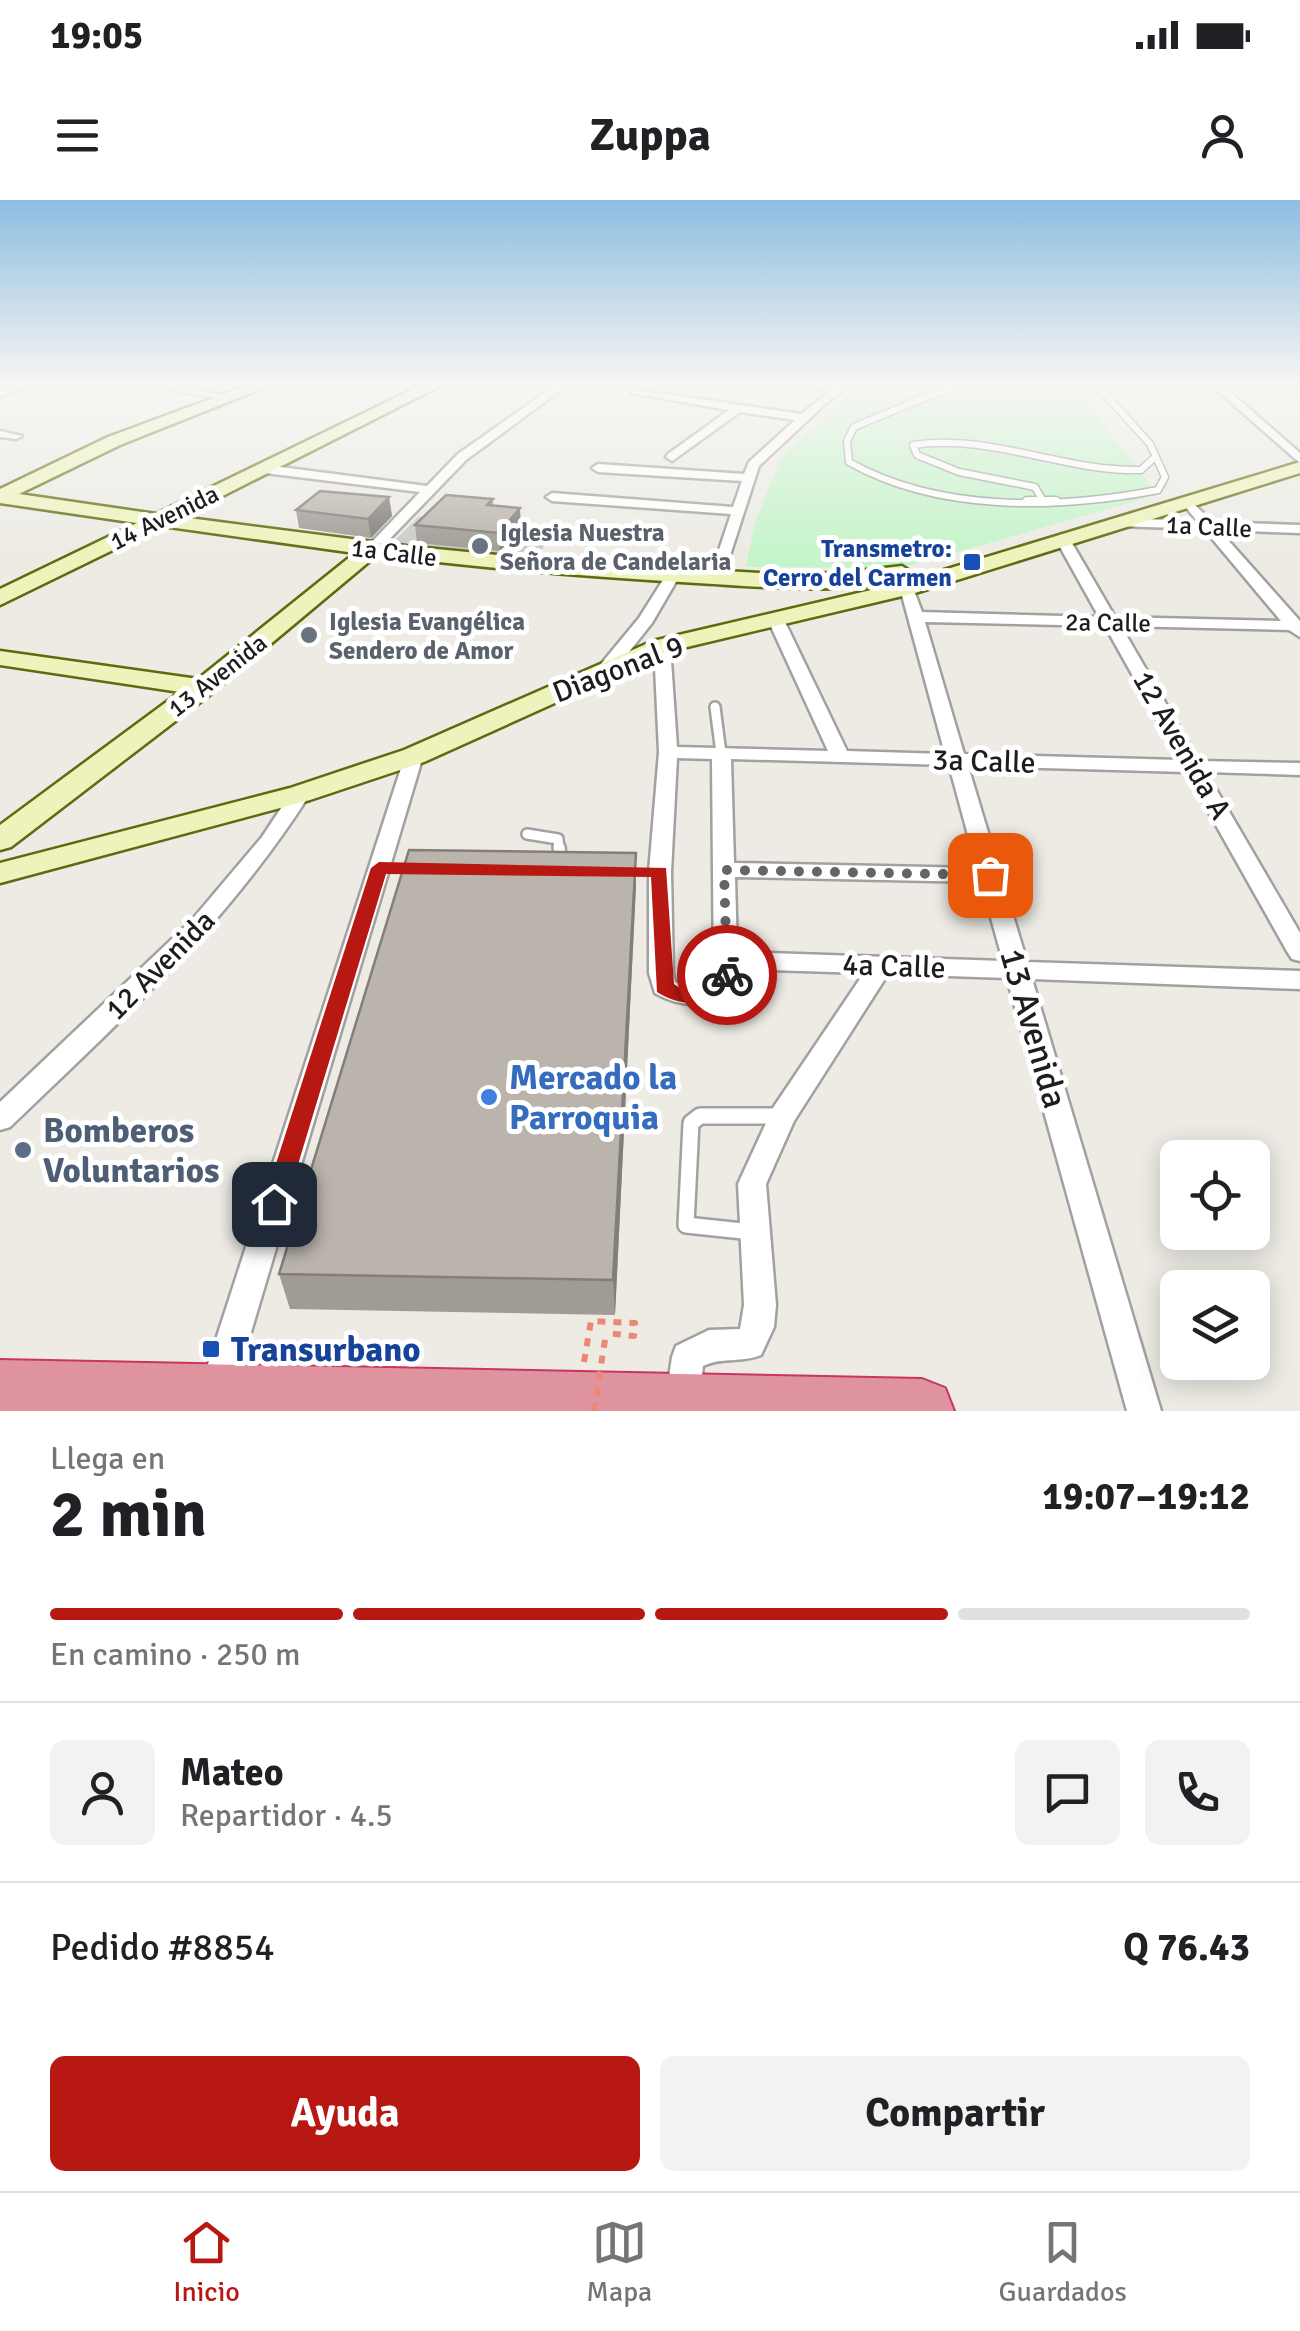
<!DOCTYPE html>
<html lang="es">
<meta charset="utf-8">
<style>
:root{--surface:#fff;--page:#f2f2f2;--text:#202124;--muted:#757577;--line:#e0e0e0;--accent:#b81812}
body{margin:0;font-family:Signika,sans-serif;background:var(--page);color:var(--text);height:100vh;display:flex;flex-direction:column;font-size:38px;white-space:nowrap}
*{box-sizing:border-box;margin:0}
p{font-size:32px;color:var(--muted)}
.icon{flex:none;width:55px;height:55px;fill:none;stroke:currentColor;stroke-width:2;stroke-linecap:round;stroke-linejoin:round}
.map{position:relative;height:1211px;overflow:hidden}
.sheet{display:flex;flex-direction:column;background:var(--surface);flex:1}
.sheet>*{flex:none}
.controls{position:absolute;left:1160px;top:940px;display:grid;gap:20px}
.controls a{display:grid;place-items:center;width:110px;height:110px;border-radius:15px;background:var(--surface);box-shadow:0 5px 25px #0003;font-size:50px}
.pin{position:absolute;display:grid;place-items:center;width:85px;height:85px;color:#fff;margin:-42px;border-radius:20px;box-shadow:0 5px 15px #0006}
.courier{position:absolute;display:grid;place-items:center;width:100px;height:100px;margin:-50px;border:8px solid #b81812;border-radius:50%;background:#fff;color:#222;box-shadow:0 2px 12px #0007}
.head em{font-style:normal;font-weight:800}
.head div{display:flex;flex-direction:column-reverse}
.head{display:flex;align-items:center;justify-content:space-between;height:170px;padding:0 50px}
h1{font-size:65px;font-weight:800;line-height:75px}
.bar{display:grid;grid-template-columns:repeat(4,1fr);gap:15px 10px;align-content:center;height:120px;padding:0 50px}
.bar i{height:12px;border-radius:8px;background:var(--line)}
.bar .selected{background:var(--accent)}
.bar p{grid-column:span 4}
.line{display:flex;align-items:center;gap:25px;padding:0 50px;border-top:2px solid var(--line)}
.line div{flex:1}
.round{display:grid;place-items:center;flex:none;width:105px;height:105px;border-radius:15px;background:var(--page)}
.primary-button{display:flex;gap:20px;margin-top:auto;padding:20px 50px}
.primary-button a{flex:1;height:115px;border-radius:15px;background:var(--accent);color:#fff;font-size:40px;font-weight:800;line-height:115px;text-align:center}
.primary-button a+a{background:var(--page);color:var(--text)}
.status{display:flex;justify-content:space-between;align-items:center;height:70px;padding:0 50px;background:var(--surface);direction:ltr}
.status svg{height:28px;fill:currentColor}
header{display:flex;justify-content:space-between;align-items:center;height:130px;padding:0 50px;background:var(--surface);font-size:45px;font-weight:800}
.menu{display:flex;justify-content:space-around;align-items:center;height:140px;border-top:2px solid var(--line);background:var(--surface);font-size:28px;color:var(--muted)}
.menu a{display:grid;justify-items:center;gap:5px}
.menu .selected{color:var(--accent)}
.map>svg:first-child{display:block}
.religious{fill:#cbcbcb}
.park{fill:#c5f4ca}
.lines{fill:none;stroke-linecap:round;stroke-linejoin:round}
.lane-far4-casing{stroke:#a1a1a1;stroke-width:9}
.lane-far3-casing{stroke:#a1a1a1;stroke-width:11}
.lane-far2-casing{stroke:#a1a1a1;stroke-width:14}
.lane-far1-casing{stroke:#a1a1a1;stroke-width:16}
.lane-casing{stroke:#a1a1a1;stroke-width:20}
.street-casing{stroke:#a1a1a1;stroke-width:5}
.secondary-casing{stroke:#5d6a0f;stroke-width:5}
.highway-casing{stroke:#c93461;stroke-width:4}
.path{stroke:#ed8776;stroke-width:6;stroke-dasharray:8 8;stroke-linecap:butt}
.lane-far4{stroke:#fff;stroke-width:6}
.lane-far3{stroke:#fff;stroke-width:8}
.lane-far2{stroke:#fff;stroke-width:9}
.lane-far1{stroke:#fff;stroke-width:11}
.lane{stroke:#fff;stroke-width:15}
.street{fill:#fff;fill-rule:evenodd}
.secondary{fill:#eef3bc;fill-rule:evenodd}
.highway{fill:#de939e;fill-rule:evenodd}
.path-bridge{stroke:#ed8776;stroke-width:6;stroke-dasharray:8 8;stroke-linecap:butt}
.wall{fill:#a09b95}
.shaded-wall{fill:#827e79}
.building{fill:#bab4ad;stroke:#827e79;stroke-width:2.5}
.route{fill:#b81812}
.done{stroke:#666563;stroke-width:10;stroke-dasharray:0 18}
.worship-dot{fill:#6b7280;stroke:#fff;stroke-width:4}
.transit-dot{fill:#1a4fb4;stroke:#fff;stroke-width:4}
.shop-dot{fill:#3f7fe0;stroke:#fff;stroke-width:4}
.service-dot{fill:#5c6f8a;stroke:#fff;stroke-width:4}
.labels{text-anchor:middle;stroke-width:10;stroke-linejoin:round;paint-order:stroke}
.far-street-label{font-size:25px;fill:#1d1d1d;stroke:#fff}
.far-worship-label{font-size:25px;font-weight:bold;fill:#5b616d;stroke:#fff;text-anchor:start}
.far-transit-label{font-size:25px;font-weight:bold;fill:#164399;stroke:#fff;text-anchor:end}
.street-label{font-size:30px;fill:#1d1d1d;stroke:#fff}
.near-street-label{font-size:35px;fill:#1d1d1d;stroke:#fff}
.near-shop-label{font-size:35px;font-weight:bold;fill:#366cbe;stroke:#fff;text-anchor:start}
.near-service-label{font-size:35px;font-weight:bold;fill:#4e5e75;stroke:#fff;text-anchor:start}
.near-transit-label{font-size:35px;font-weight:bold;fill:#164399;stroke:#fff;text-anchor:start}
</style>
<div class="status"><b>19:05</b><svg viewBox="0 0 49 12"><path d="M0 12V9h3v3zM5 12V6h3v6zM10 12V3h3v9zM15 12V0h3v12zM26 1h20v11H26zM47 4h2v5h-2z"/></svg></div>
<header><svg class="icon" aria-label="menu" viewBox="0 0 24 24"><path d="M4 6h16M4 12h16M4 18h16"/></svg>Zuppa<svg class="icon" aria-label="person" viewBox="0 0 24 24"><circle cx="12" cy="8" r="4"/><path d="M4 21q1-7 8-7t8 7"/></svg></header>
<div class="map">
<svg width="1300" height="1211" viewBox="0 0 1300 1211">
<rect width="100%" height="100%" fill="#edebe4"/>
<path class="religious" d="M419 316 557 329 536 357 392 343Z"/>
<path class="park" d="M859 184H1074L1157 295 901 368 746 367 755 323 781 258Z"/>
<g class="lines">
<g class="lane-far4-casing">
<path id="lane-far4" d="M968 184 938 192 854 227 847 241 849 262C939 313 1059 309 1158 290L1165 277 1150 244 1096 184
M1043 301 1035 287 959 272 917 255 913 245C990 233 1064 272 1141 270L1155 257"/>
</g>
<g class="lane-far3-casing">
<path id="lane-far3" d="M1027 301H1056"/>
</g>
<g class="lane-far2-casing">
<path id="lane-far2" d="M715 507 721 553
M527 634 558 639 559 649"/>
</g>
<g class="lane-far1-casing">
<path id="lane-far1" d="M559 647 561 664"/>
</g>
<g class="lane-casing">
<path id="lane" d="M752 1032 686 1025 691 923 700 916H782"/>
</g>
<g class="street-casing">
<path id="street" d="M17 184H31L0 197V190Z
M144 184H167L235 198 230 201Z
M557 184H569L466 260 377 352 365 349 420 292 265 273 259 269 265 265 427 286 458 254Z
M795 184H852L825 204 759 266 722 380 710 377 731 314 552 301 546 297 552 293 733 307 742 281 598 272 592 268 598 264 744 274 749 262 795 220 740 212 672 261 666 257 668 254 729 210 631 193 636 190 801 214 830 191Z
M1210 184H1221L1300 253V263Z
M0 231 22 236 16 239 0 237Z
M1187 297 1212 322 1300 325V333L1219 330 1300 421V437L1289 430 1121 426 1199 561 1300 563V575L1206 572 1300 733V761L1292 759 1288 753 1186 572 968 566 1027 762 1300 771V789L1032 779 1161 1211H1127L1007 778 888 774 794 921 766 984 776 1105 774 1127 761 1155C742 1163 721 1157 703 1166L698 1211H664L672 1157 676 1146 709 1130 740 1129 744 1105 738 984 773 908 864 773 738 769V782L732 797C704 806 681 808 655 793L649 773V672L659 552 654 446 662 441 670 446 677 547 828 551 768 420 776 415 784 420 847 551 945 554 900 388 902 385H912L922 412 1099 417 1055 338 1062 334 1069 338 1115 417 1281 421 1204 329 1117 326 1110 322 1117 318 1197 321 1181 301ZM925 422 1105 426 1180 560 964 554ZM677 558 712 559 714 782 713 785C700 788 687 789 675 782L673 773 671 672ZM731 559 949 565 977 668 734 663ZM735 677 981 682 1003 761 737 752Z
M673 371 680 375 652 423 613 472H601V464L639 418 668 372Z
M414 550 423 556 234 1189 229 1201 217 1206 205 1201 200 1189 405 556Z
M300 588 310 594C225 727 122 819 10 927L0 930V902L191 721 262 637 293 590Z"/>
</g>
<g class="secondary-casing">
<path id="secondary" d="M251 184H273L120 245 19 294 156 314 424 184H444L181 317 406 346 569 362 777 374 840 373 902 366 913 373 910 378C842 395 766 387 697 383 590 377 483 368 377 355L212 493 11 647 0 650V625L180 492 0 465V451L198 479 355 353 162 326 0 405V389L137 323 0 303V289L108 237Z
M1300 262V273L915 393 670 451 424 562 310 600 0 683V663L290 588 404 550 653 441 901 383Z"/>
</g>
<g class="highway-casing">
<path id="highway" d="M0 1160 922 1179 945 1188 954 1211H0Z"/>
</g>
<path class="path" d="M584 1162 591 1121 635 1123 634 1136 606 1133"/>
<use href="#lane-far4" class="lane-far4"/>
<use href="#lane-far3" class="lane-far3"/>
<use href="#lane-far2" class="lane-far2"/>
<use href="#lane-far1" class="lane-far1"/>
<use href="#lane" class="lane"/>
<use href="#street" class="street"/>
<use href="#secondary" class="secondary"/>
<use href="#highway" class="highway"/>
<path class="path-bridge" d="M594 1211 606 1133"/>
</g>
<path class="wall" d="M389 297 392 316 371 338 299 328 296 310Z
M493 299V306L521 326 500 351 417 343 415 325Z
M636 653V685L615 1115 290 1109 279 1074Z"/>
<path class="shaded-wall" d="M389 297 392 316 371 338 368 319Z
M520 308 521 326 500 351 499 333Z
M636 653V685L615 1115 613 1080Z"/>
<path class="building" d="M320 291 389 297 368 319 296 310Z
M446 295 493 299 487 305 520 308 499 333 415 325Z
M409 650 636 653 613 1080 279 1074Z"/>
<linearGradient id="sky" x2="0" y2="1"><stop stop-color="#8ebde1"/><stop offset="0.52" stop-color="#f7f6f3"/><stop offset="1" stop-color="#f7f6f3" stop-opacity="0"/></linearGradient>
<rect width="1300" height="354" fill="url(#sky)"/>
<path class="route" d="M379 662 666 668 674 784 681 789 713 787 720 770 727 768 736 775 732 791C715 809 677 806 657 792L651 677 386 674 286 1004 283 1012 274 1015 266 1012 263 1004 371 668Z"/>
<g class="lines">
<path class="done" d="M727 775 724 670 990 675"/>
</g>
<g class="worship-dot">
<circle cx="480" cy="346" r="10"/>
<circle cx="309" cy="435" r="10"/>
</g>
<g class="transit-dot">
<rect x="962" y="352" width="20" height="20" rx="5"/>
<rect x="201" y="1139" width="20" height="20" rx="5"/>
</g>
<circle class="shop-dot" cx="489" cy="897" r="10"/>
<circle class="service-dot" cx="23" cy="950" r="10"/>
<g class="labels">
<g class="far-street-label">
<text transform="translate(164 317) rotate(-26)" y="9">14 Avenida</text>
<text transform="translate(1209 326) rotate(3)" y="9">1a Calle</text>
<text transform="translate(394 352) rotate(7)" y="9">1a Calle</text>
<text transform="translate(1108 422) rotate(1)" y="9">2a Calle</text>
<text transform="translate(217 475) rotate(-38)" y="9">13 Avenida</text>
</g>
<g class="far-worship-label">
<text x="500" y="341">Iglesia Nuestra<tspan x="500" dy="29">Señora de Candelaria</tspan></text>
<text x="329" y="430">Iglesia Evangélica<tspan x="329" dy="29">Sendero de Amor</tspan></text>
</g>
<g class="far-transit-label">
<text x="952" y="357">Transmetro:<tspan x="952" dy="29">Cerro del Carmen</tspan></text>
</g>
<g class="street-label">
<text transform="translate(618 469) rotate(-21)" y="10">Diagonal 9</text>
<text transform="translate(1182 545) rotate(60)" y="10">12 Avenida A</text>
<text transform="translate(984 561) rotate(2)" y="10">3a Calle</text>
<text transform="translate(160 765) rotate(-45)" y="10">12 Avenida</text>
<text transform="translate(894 766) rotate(2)" y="10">4a Calle</text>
</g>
<g class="near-street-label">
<text transform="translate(1034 828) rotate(74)" y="12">13 Avenida</text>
</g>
<g class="near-shop-label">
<text x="509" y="889">Mercado la<tspan x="509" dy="40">Parroquia</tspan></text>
</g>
<g class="near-service-label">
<text x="43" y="942">Bomberos<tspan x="43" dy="40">Voluntarios</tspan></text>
</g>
<g class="near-transit-label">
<text x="231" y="1161">Transurbano</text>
</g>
</g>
</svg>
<div class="controls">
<a><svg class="icon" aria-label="locate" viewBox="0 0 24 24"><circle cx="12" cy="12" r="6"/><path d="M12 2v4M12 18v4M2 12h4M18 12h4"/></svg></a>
<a><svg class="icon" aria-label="layers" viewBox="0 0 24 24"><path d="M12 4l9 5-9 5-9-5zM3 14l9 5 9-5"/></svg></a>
</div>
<div class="pin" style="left:990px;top:675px;background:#ea580c"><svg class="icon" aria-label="bag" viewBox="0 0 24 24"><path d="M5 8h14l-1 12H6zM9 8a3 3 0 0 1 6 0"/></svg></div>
<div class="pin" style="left:274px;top:1004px;background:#1f2937"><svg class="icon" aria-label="home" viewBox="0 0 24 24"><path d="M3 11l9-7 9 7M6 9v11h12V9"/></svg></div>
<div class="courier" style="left:727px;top:775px"><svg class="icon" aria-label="bike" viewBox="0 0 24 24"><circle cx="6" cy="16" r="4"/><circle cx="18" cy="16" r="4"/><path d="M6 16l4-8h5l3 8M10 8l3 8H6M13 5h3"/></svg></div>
</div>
<section class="sheet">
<div class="head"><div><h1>2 min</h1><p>Llega en</p></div><em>19:07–19:12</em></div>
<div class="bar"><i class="selected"></i><i class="selected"></i><i class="selected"></i><i></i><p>En camino · 250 m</p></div>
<div class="line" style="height:180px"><a class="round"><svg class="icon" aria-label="person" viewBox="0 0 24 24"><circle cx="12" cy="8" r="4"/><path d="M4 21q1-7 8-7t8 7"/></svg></a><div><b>Mateo</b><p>Repartidor · 4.5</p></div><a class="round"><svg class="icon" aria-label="chat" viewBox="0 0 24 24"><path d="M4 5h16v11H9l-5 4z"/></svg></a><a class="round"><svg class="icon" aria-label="phone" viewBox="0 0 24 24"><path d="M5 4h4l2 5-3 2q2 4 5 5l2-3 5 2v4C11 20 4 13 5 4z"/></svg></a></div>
<div class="line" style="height:130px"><div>Pedido #8854</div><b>Q 76.43</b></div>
<div class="primary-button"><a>Ayuda</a><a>Compartir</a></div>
</section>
<nav class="menu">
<a class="selected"><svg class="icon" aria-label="home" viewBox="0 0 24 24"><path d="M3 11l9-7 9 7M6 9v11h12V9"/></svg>Inicio</a>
<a><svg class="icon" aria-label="map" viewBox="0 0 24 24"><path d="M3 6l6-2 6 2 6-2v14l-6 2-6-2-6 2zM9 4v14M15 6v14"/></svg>Mapa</a>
<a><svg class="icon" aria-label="saved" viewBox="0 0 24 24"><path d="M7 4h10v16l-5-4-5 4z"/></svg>Guardados</a>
</nav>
